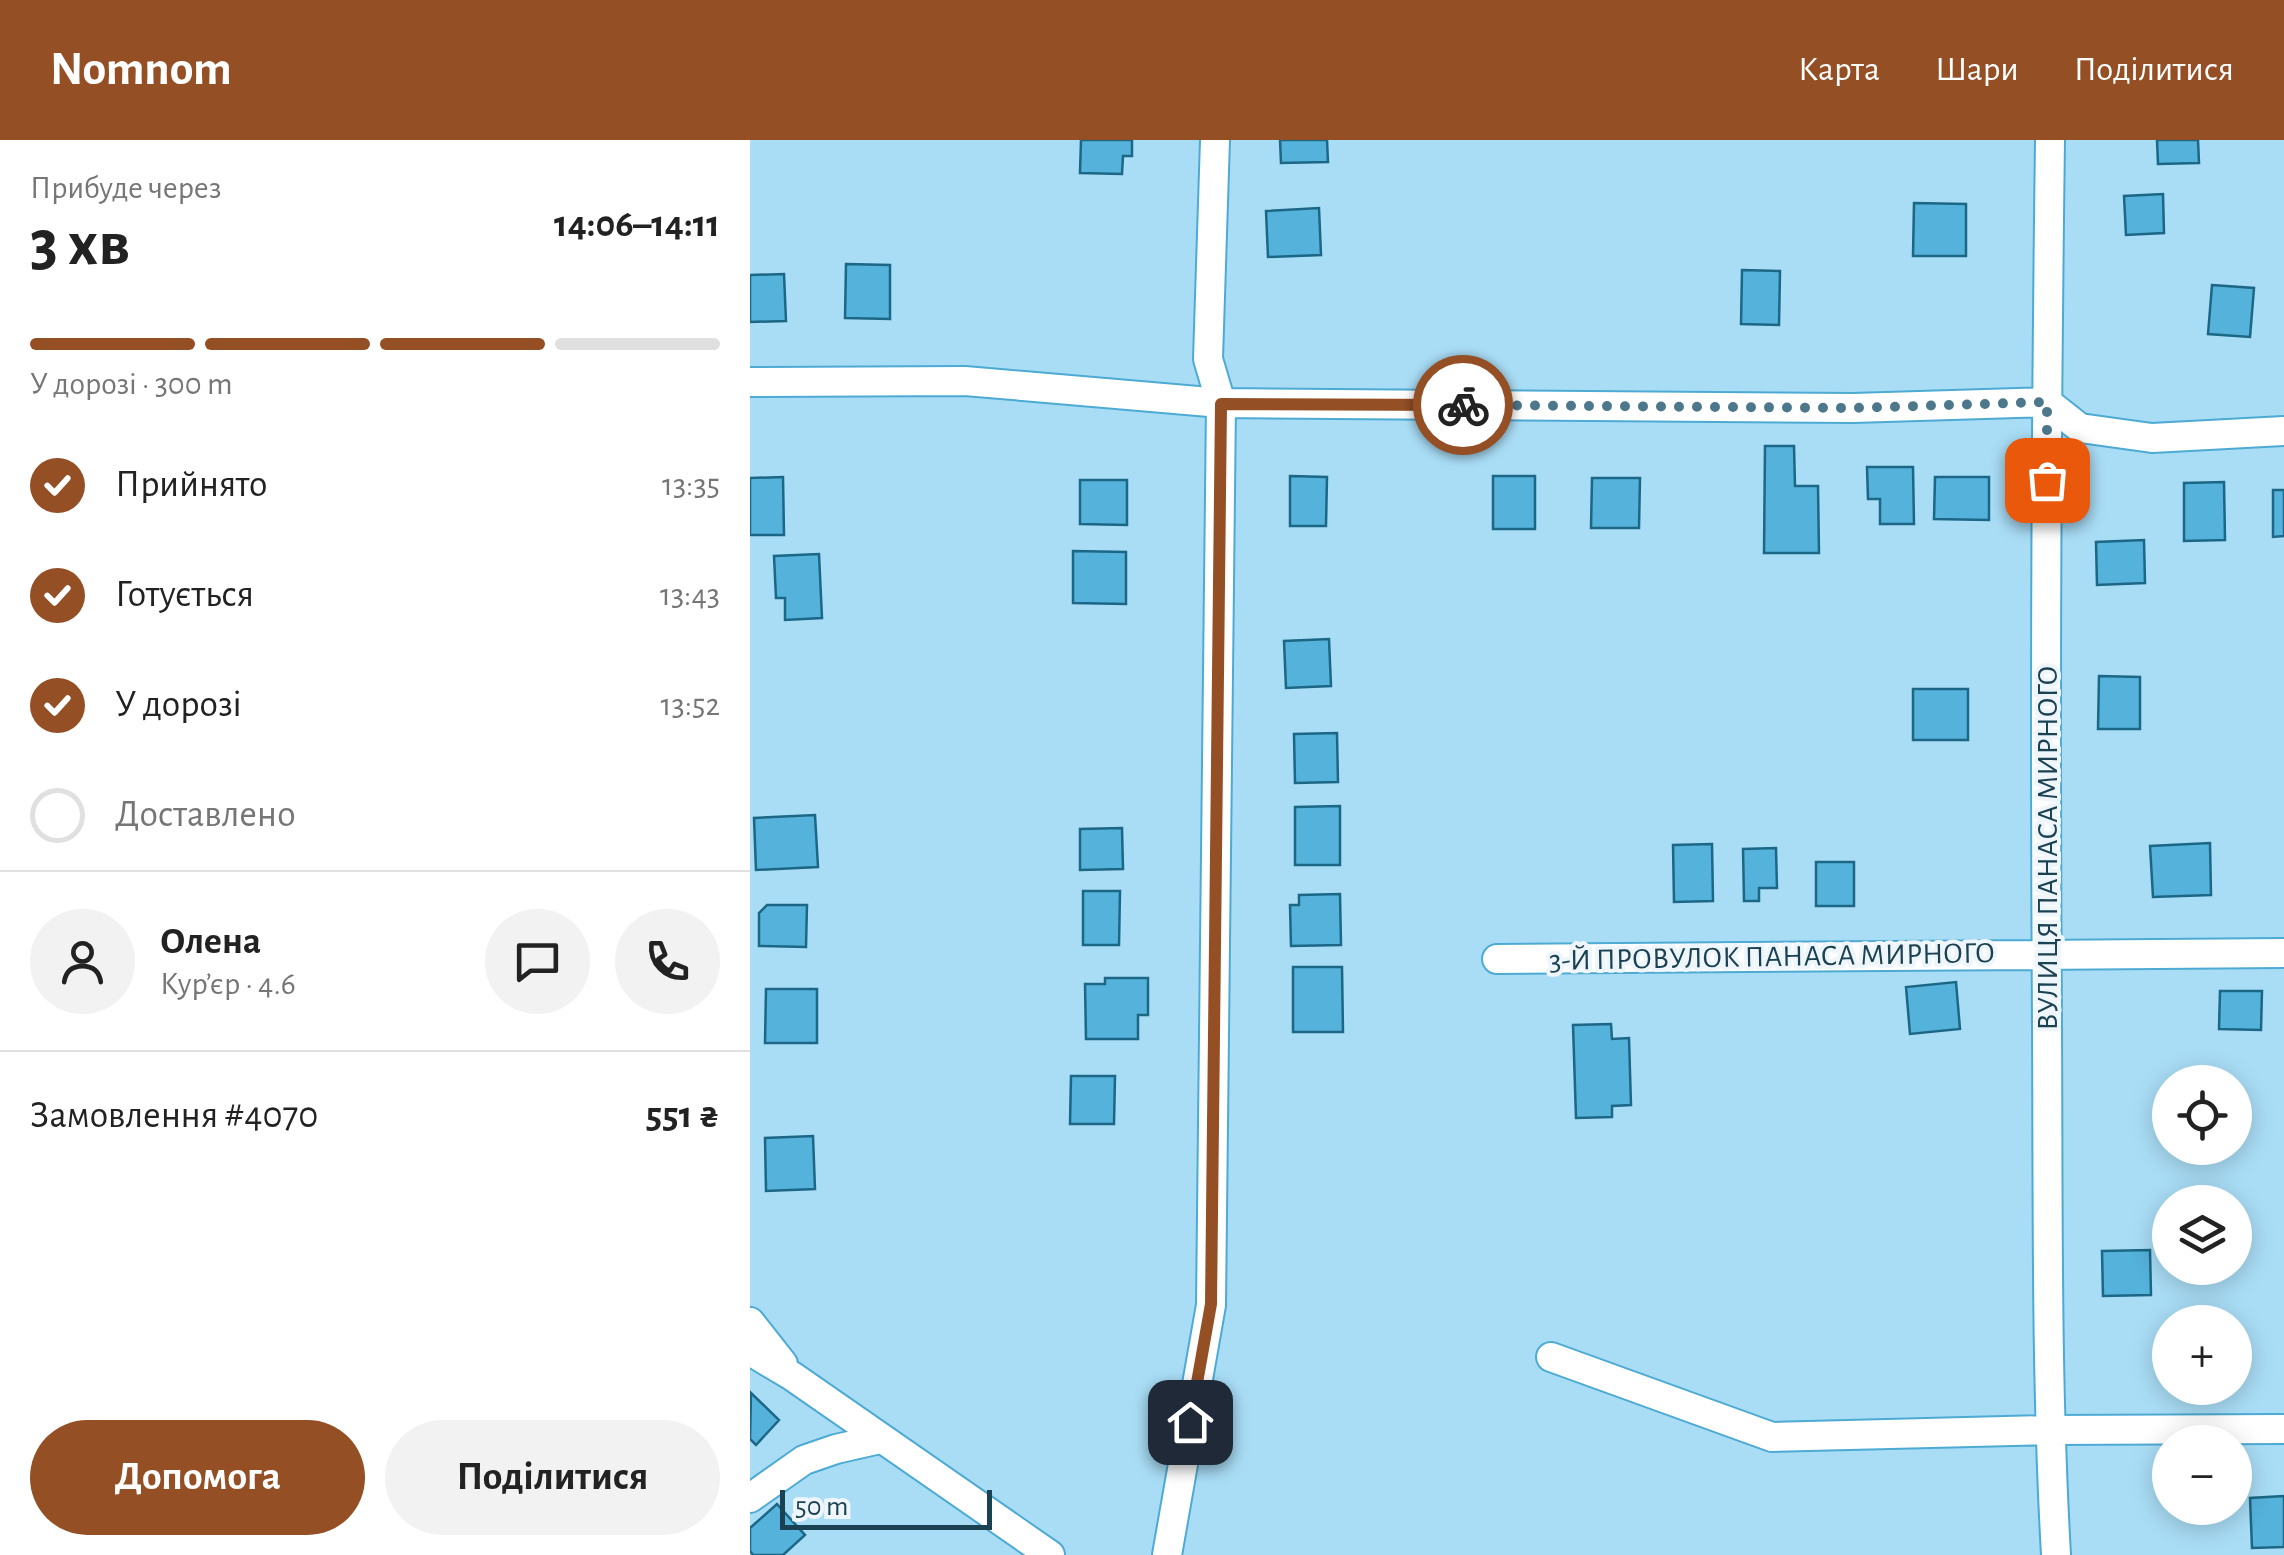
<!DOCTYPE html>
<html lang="uk">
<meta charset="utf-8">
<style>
:root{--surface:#fff;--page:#f2f2f2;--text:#222;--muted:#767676;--line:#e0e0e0;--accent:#944f25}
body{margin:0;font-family:"Alegreya Sans",sans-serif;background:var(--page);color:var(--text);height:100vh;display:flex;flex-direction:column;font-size:38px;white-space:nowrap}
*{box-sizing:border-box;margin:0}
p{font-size:32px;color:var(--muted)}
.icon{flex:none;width:55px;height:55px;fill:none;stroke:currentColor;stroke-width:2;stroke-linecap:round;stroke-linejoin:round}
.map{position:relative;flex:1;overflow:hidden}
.drawer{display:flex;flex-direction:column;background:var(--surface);width:750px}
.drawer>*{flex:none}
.fabs{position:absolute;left:1402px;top:925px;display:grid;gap:20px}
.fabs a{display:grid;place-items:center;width:100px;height:100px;border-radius:50%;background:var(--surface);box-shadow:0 5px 25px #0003;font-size:50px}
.scale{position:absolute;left:30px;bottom:25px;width:212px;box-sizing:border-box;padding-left:10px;border:5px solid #1b4253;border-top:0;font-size:28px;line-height:35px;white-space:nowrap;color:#1b4253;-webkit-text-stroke:8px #eef6fb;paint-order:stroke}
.pin{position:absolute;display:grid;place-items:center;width:85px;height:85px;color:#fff;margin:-42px;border-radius:20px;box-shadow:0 5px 15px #0006}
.courier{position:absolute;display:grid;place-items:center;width:100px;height:100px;margin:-50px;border:8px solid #944f25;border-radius:50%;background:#fff;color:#222;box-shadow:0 2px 12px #0007}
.head em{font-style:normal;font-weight:700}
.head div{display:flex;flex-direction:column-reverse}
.head{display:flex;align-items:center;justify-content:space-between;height:170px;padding:0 30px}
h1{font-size:65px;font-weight:700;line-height:75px}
.bar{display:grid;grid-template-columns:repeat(4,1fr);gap:15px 10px;align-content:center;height:120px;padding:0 30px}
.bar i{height:12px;border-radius:8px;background:var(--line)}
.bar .active{background:var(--accent)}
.bar p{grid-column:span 4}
.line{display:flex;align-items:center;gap:25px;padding:0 30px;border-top:2px solid var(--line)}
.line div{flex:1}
.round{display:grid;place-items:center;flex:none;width:105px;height:105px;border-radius:52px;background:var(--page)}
ol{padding:0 30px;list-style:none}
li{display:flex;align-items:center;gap:30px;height:110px}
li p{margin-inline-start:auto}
li .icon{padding:10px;border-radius:50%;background:var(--accent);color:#fff;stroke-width:4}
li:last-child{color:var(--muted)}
li i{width:55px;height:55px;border:5px solid var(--line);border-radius:50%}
.action{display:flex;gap:20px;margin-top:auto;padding:20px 30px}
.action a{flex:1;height:115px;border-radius:60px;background:var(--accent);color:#fff;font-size:40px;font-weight:700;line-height:115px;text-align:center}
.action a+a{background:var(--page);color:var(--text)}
header{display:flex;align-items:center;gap:60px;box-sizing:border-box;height:140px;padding:0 50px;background:var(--accent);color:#fff}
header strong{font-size:48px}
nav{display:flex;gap:55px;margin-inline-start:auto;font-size:35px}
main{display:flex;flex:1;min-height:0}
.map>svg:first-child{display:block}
.building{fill:#55b2db;stroke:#1c6785;stroke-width:2.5}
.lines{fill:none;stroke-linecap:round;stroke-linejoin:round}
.minor-casing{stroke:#4daad3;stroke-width:32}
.minor{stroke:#fff;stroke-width:28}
.done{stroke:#4d788c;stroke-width:10;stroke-dasharray:0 18}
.route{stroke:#944f25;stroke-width:12}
.labels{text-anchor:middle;stroke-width:8;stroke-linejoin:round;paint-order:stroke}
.street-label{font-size:30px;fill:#1b4253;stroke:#eef6fb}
</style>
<header>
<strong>Nomnom</strong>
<nav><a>Карта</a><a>Шари</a><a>Поділитися</a></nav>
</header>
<main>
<section class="drawer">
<div class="head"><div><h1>3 хв</h1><p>Прибуде через</p></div><em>14:06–14:11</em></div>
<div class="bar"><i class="active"></i><i class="active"></i><i class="active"></i><i></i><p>У дорозі · 300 m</p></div>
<ol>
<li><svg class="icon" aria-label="check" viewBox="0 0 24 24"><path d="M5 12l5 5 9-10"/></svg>Прийнято<p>13:35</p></li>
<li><svg class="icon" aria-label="check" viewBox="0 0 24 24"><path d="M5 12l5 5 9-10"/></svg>Готується<p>13:43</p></li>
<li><svg class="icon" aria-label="check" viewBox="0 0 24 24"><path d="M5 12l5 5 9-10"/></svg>У дорозі<p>13:52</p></li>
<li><i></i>Доставлено</li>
</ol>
<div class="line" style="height:180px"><a class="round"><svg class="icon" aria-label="person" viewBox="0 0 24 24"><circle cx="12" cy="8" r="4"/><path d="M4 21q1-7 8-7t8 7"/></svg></a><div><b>Олена</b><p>Кур’єр · 4.6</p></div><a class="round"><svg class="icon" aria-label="chat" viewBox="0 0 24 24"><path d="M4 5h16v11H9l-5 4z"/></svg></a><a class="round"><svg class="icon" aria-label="phone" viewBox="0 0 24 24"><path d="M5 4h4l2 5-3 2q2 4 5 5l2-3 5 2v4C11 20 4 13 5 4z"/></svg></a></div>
<div class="line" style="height:130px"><div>Замовлення #4070</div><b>551 ₴</b></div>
<div class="action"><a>Допомога</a><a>Поділитися</a></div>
</section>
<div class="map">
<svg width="1534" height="1415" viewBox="0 0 1534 1415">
<rect width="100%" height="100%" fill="#a9ddf6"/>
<path class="building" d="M331 0H382V16H373L372 34 330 33Z
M530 0H577L578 22 531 23Z
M1407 0H1448L1449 23 1408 24Z
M1413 54 1414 93 1376 95 1374 56Z
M1164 63 1216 64V116H1163Z
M569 68 571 115 518 117 516 71Z
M96 124 140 125V179L95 178Z
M992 130 1030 131 1029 185 991 184Z
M34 134 36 181 0 182V135Z
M1462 145 1504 148 1500 197 1458 194Z
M1015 306H1044L1045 346H1068L1069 413H1014Z
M1117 327H1163L1164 384H1130V359H1118Z
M540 336 577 337 576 386H540Z
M743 336H785V389H743Z
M33 337 34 395H0V338Z
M1185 337H1239V380L1184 379Z
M842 338H890L889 388H841Z
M330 340H377V385L330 384Z
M1474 342 1475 400 1434 401V343Z
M1523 350H1534V396L1523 397Z
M1394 400 1395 443 1347 445 1346 402Z
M323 411 376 412V464L323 463Z
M69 414 72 478 35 480V458H26L24 416Z
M579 499 581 546 536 548 534 501Z
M1349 536 1390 537V589H1348Z
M1163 549H1218V600H1163Z
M587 593 588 642 545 643 544 594Z
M590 666V725H545V667Z
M65 675 68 727 6 730 4 678Z
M372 688 373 729 330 730V689Z
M1460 703 1461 755 1403 757 1400 706Z
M962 704 963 761 924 762 923 705Z
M1026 708 1027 748H1009V761H994L993 709Z
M1066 722H1104V766H1066Z
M333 751H370L369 805H333Z
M590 754 591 805 541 806 540 765H549V755Z
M17 765H57L56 807 9 806V773Z
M543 827H592L593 892H543Z
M355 838H398V875H388V899H336L335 844H355Z
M1206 842 1210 889 1160 894 1156 847Z
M16 849H67V903H15Z
M1470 851H1512L1511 890 1469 889Z
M861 884 862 899 879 898 881 965 862 966V977L826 978 823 885Z
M321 936H365L364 984H320Z
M63 996 65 1049 16 1051 15 998Z
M1400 1110 1401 1155 1353 1156 1352 1111Z
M1 1253 29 1280 6 1305 0 1299Z
M1534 1356V1407L1502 1408 1500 1358Z
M27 1364 55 1395 33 1415H3L0 1411V1388Z"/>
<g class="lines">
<g class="minor-casing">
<path id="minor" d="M1300 0C1296 295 1295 590 1297 885 1298 1062 1296 1239 1306 1415
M0 242 215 241 471 263 1103 268 1297 262 1330 288 1402 298 1534 291
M747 819 1534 813
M0 1182 33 1224
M0 1211 42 1236 300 1415
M801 1217 1022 1297 1299 1290 1534 1289
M0 1358 54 1320 86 1309 130 1299
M417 1415 461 1165 471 263 458 219 465 0"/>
</g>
<use href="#minor" class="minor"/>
</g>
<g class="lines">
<path class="done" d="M713 265 1103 268 1297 262V340"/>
<path class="route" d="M440 1282 461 1164 471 264 713 265"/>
</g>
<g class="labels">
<g class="street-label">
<text transform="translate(1297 708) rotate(-90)" y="10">ВУЛИЦЯ ПАНАСА МИРНОГО</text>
<text transform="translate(1022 816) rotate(-1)" y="10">3-Й ПРОВУЛОК ПАНАСА МИРНОГО</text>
</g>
</g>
</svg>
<div class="fabs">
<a><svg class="icon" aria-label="locate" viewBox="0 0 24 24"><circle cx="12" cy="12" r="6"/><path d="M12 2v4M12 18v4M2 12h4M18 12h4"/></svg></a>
<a><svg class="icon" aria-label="layers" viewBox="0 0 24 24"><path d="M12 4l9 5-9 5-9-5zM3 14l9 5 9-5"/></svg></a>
<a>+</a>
<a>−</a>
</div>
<div class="scale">50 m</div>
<div class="pin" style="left:1297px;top:340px;background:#ea580c"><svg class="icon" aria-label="bag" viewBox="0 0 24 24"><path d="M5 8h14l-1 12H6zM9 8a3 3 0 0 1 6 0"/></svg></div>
<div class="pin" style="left:440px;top:1282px;background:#1f2937"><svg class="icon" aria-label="home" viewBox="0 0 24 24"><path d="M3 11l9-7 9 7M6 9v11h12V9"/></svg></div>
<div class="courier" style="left:713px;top:265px"><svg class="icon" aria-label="bike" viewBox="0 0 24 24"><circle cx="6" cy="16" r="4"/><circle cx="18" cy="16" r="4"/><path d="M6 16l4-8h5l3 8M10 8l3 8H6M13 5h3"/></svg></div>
</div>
</main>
